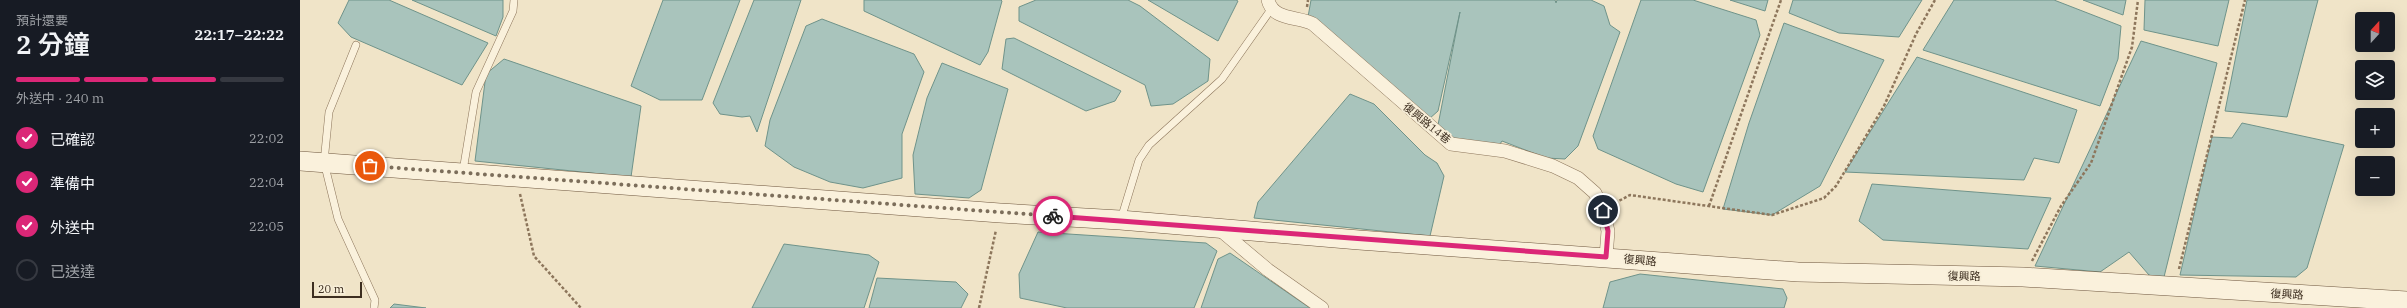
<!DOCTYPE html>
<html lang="zh-TW">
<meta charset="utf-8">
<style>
:root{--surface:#171b24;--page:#20242c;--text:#f1f3f6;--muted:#9ea1a6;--line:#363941;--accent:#db2777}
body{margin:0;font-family:"IBM Plex Serif","Noto Sans TC",serif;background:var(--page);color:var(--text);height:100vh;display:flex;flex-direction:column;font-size:15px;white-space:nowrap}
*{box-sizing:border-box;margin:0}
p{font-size:13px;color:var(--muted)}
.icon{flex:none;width:22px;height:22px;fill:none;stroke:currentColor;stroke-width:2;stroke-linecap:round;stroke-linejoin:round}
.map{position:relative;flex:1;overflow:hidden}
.sheet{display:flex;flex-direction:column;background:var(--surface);width:300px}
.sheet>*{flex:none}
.needle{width:26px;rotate:21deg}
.controls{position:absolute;left:2055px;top:12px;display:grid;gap:8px}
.controls a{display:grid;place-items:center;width:40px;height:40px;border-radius:4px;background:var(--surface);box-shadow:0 4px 16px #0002;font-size:20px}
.scale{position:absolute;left:12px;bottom:10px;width:50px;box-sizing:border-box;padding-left:4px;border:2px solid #3d2e20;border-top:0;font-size:11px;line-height:14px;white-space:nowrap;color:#3d2e20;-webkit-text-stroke:3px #f7eed8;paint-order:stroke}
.pin{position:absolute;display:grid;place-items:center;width:34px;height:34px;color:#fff;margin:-17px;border:2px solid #fff;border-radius:50%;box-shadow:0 1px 4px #0007}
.courier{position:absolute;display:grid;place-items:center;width:40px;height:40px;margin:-20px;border:3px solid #db2777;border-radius:50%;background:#fff;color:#222;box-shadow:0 1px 5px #0007}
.summary em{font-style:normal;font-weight:600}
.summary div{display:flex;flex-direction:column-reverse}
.summary{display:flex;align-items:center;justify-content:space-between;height:68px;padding:0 16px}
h1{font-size:26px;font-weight:600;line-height:30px}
.bar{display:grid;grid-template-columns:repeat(4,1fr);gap:6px 4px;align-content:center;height:48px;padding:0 16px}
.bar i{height:5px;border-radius:3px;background:var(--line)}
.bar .selected{background:var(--accent)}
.bar p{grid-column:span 4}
ol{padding:0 16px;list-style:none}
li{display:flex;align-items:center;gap:12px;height:44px}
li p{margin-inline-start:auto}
li .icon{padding:4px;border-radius:50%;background:var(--accent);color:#fff;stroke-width:4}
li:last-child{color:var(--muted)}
li i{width:22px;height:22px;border:2px solid var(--line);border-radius:50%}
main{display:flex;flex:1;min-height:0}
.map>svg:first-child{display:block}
.water{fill:#a9c4bc;stroke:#6f938a}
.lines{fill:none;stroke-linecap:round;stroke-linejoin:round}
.lane-casing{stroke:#8d765c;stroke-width:8}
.street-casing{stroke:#8d765c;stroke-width:14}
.secondary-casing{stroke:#6f573f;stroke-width:20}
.path{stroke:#8d765c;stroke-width:2.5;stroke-dasharray:3 2;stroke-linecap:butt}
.lane{stroke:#faf1dc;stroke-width:7}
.street{stroke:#faf1dc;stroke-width:13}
.secondary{stroke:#faf1dc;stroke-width:19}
.done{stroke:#7c6e5b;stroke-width:4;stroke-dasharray:0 7.2}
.route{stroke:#db2777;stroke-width:5}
.labels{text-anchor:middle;stroke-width:3.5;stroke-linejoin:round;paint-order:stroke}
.street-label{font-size:11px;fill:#3d2e20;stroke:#f7eed8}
</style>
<main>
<section class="sheet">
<div class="summary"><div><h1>2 分鐘</h1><p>預計還要</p></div><em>22:17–22:22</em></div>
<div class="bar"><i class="selected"></i><i class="selected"></i><i class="selected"></i><i></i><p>外送中 · 240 m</p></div>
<ol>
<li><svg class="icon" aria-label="check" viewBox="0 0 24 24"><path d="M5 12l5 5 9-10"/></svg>已確認<p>22:02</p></li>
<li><svg class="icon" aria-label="check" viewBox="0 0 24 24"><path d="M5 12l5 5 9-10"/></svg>準備中<p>22:04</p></li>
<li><svg class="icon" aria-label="check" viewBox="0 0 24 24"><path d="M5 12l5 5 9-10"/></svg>外送中<p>22:05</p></li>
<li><i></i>已送達</li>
</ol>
</section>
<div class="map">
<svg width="2107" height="308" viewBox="0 0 2107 308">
<rect width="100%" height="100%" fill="#f0e4c8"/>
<path class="water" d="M49 0H89L188 43 162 85 51 37 38 23Z
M112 0H203V17L196 36Z
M363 0H440L402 100H360L331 86Z
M454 0H501L457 132 450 116 442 117 420 114 413 103Z
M564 0H701L702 1 688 52 680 65 564 11Z
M736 0H828L840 6 910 59 908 81 873 104 851 106 845 85 719 21V7Z
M848 0H936L938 1 918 41Z
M1011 0H1255L1256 3 1257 0H1291L1304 6 1310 25 1320 32 1278 146 1265 159 1246 158 1202 141 1200 144 1155 139 1138 125 1160 12 1138 111 1129 119 1008 17Z
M1341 0H1393L1456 20 1460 35 1403 192 1376 184 1298 149 1293 136Z
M1430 0H1468L1465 11Z
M1493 0H1622L1599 37 1539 33 1489 13Z
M1654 0H1754L1821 26 1818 59 1800 106 1623 50Z
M1783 0H1826L1823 15Z
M1845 0H1929L1918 46 1844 30Z
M1947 0H2018L1987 117 1925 111Z
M522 19 614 54 624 72 602 134V178L563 188 530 182 494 167 465 146 470 120 506 26Z
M1484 23 1584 60 1520 186 1472 215 1423 209 1449 123Z
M714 38 821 91 815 101 786 111 702 69 706 39Z
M1841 41 1917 63 1863 281 1849 275 1829 252 1800 272 1735 266Z
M1617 57 1777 110 1759 163 1734 158 1724 180 1545 172Z
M204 59 341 106 331 177 175 161 186 74Z
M642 63 708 89 681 190 669 198 615 194 613 155 627 98Z
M1050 94 1074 104 1125 155 1137 163 1144 176 1130 236 954 218 958 202Z
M1942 123 2044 145 2007 268 1996 277 1880 275 1912 137 1932 138Z
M1572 184 1751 198 1728 249 1583 240 1559 221Z
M738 232 906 243 917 251 894 308H767L720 298 719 274Z
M484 244 569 255 579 262 564 308H452Z
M930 253 1010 308H901L918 259Z
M1340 274 1483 289 1487 298 1484 308H1303L1310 282Z
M577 278 656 282 668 294 661 308H569Z
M94 304 126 308H90Z"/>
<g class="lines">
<g class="lane-casing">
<path id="lane" d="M56 45 29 112 24 162 38 219 75 300 74 308
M163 171 176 92 213 11 214 0
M821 219 839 160 849 145 922 79 972 8"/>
</g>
<g class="street-casing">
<path id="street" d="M968 0C973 21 999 16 1013 24L1151 144 1205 151 1253 166 1278 178 1295 193 1303 210 1308 231 1306 257
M918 228 968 270 1022 308"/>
</g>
<g class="secondary-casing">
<path id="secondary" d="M0 161 700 213 820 220 1059 240 1498 272 1723 277 2107 301"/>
</g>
<path class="path" d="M1007 7 1008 0
M220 194 234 256 281 308
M1315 203 1330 195 1472 215 1524 198 1536 186 1584 106 1616 34 1635 0
M1409 206 1481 0
M1732 261 1761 206 1791 163 1832 47 1838 0
M1879 269 1945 0
M679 308 696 230"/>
<use href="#lane" class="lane"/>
<use href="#street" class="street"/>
<use href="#secondary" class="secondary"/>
</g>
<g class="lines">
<path class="done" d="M70 166 753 216"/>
<path class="route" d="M753 216 1306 257 1308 231 1303 210"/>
</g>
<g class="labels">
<g class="street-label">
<text transform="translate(1127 123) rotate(39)" y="4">復興路14巷</text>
<text transform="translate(1340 260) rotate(5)" y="4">復興路</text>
<text transform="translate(1664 276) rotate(1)" y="4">復興路</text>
<text transform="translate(1987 294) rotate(3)" y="4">復興路</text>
</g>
</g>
</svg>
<div class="controls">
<a><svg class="needle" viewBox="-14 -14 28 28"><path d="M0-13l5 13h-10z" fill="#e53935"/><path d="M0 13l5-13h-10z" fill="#9ea1a6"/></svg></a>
<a><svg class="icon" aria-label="layers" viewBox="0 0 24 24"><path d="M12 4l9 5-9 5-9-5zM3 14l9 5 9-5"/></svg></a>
<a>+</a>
<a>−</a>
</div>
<div class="scale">20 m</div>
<div class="pin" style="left:70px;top:166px;background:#ea580c"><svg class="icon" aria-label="bag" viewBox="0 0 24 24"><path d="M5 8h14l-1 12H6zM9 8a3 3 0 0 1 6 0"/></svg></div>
<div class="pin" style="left:1303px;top:210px;background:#1f2937"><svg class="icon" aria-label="home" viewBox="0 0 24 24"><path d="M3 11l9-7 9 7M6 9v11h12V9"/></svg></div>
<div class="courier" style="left:753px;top:216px"><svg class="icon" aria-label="bike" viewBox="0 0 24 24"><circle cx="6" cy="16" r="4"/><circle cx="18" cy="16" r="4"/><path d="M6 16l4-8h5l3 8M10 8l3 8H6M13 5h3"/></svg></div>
</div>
</main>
